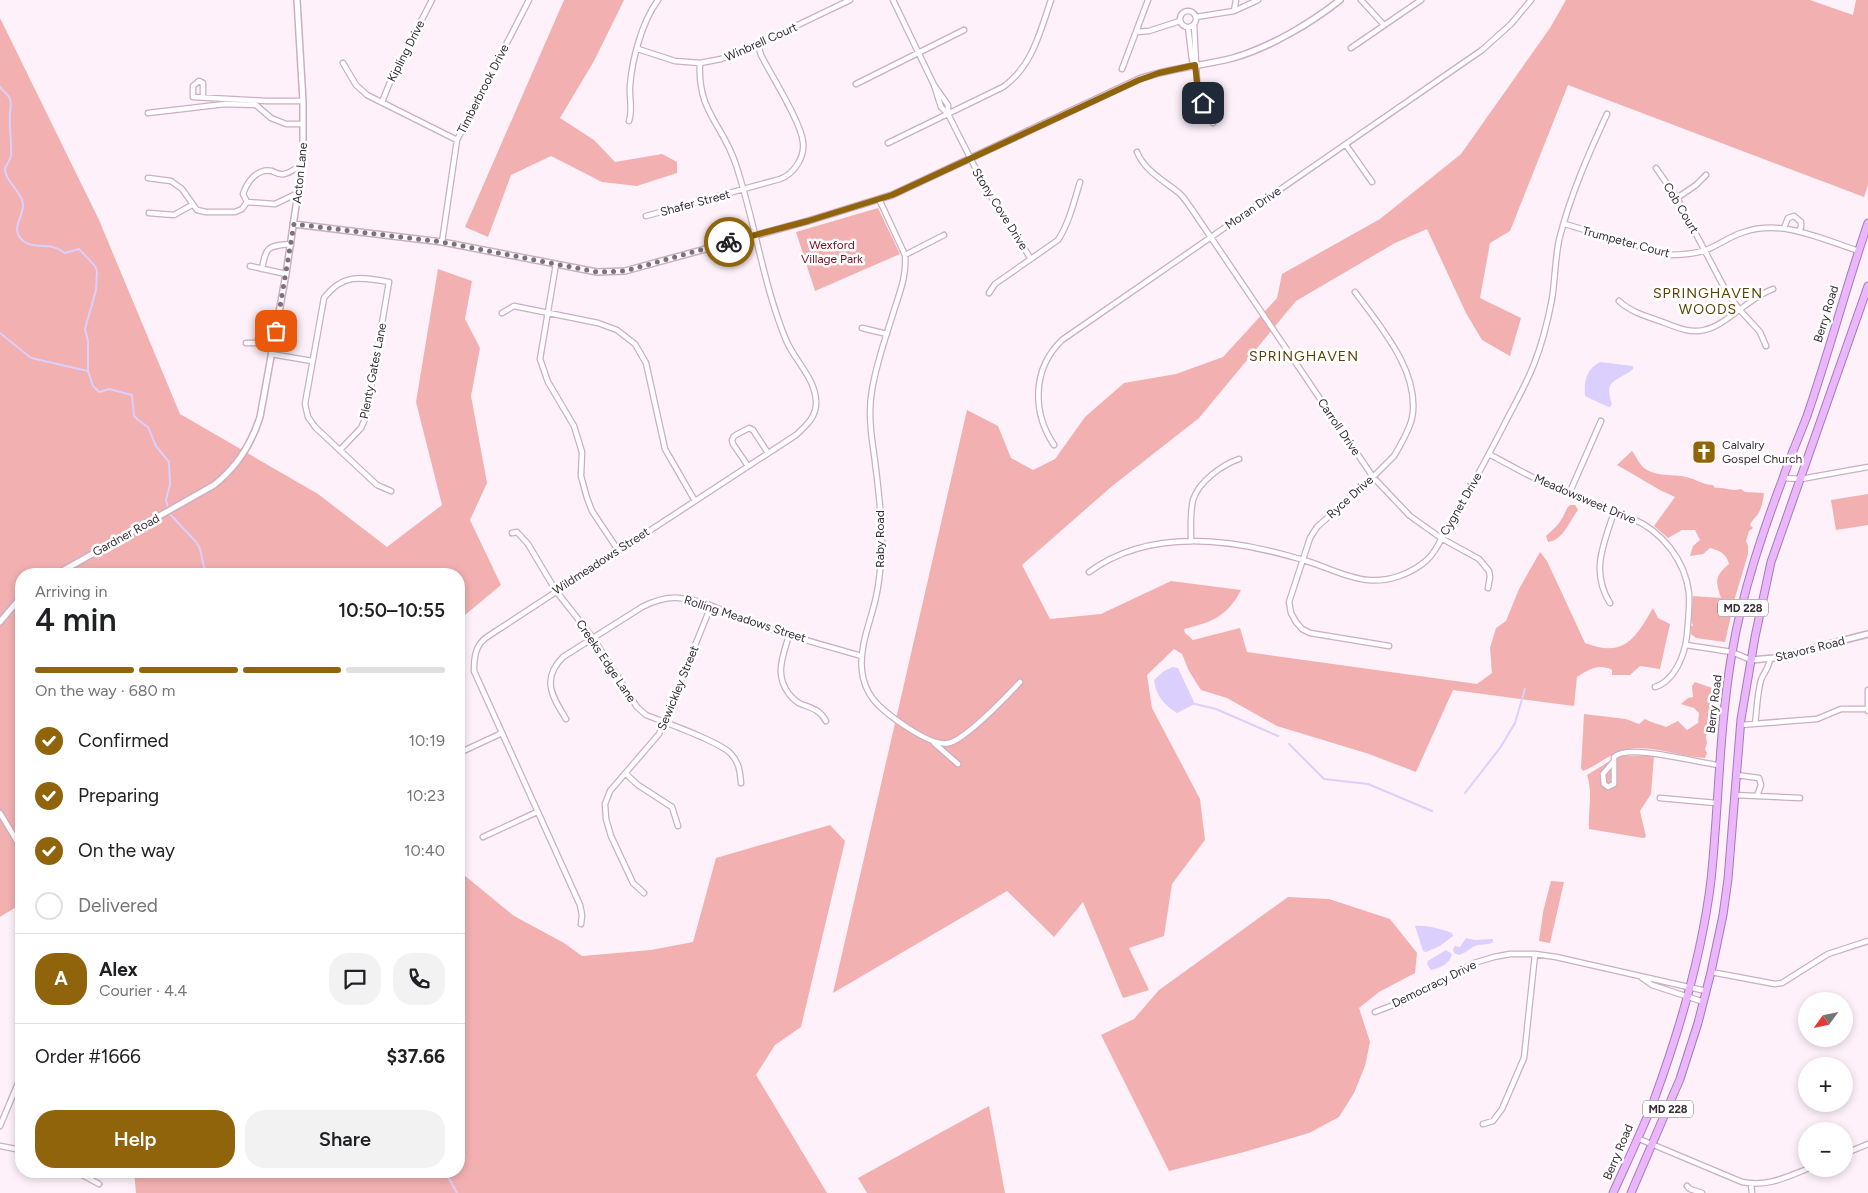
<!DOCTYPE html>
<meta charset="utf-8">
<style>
:root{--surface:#fff;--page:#f2f2f2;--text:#202124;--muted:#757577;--line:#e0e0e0;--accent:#8f640b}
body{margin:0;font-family:Figtree,sans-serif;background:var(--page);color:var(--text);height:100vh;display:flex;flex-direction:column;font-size:19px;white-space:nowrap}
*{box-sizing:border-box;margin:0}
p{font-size:16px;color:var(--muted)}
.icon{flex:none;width:28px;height:28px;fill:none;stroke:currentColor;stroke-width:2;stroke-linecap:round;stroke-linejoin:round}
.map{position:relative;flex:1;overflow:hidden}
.side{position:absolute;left:15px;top:568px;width:450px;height:610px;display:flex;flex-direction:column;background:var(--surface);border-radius:20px;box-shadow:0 2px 8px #0003}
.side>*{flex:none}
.needle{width:32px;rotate:237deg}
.fabs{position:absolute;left:1798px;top:992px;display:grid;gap:10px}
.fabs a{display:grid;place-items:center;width:55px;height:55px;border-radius:50%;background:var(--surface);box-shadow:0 2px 8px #0003;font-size:25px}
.pin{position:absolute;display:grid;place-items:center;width:42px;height:42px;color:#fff;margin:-21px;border-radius:10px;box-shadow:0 2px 8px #0006}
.courier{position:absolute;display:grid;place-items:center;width:50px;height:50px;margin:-25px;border:4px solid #8f640b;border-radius:50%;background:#fff;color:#222;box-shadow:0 1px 6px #0007}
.overview em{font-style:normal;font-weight:600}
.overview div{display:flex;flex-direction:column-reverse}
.overview{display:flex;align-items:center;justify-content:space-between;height:85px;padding:0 20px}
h1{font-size:32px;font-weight:600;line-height:38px}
.bar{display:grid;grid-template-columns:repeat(4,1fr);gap:8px 5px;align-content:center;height:60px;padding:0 20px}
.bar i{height:6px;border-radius:4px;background:var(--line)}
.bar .on{background:var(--accent)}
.bar p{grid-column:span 4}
.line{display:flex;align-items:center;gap:12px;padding:0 20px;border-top:1px solid var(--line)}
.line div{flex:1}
.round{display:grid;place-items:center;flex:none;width:52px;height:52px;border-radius:20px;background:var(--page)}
ol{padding:0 20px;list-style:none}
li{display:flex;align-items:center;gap:15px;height:55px}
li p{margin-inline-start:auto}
li .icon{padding:5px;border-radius:50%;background:var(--accent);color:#fff;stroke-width:4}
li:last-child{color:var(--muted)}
li i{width:28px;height:28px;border:2px solid var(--line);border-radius:50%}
.cta{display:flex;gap:10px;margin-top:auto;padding:10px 20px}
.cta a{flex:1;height:58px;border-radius:20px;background:var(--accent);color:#fff;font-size:20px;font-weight:600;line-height:58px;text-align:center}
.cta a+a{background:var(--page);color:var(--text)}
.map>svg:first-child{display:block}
.green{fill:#f2b0b1}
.water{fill:#dbcffd}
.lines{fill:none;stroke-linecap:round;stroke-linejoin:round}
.stream{stroke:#dbcffd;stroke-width:2}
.minor-casing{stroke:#ccaec3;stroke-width:7}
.tertiary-casing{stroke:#ccaec3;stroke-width:8}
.trunk-casing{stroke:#a87ab6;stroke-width:9}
.minor{stroke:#fff;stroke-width:4.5}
.tertiary{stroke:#fff;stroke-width:5}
.trunk{stroke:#eab6fc;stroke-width:7}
.done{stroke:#7d717a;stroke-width:5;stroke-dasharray:0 9}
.route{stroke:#8f640b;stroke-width:6}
.labels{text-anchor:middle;stroke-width:5;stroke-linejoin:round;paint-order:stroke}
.shield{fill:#fff;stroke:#746b72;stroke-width:1}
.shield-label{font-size:11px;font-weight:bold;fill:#382c35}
.street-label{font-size:12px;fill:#382c35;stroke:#fff}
.park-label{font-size:12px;fill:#760d22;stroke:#fff}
.poi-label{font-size:12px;fill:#382c35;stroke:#fff;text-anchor:start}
.neighbourhood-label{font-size:14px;letter-spacing:1px;fill:#5a3d00;stroke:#fff}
</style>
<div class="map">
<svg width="1868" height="1193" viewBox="0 0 1868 1193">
<rect width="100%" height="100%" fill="#fef1fa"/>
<path class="green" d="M564 0H624L594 61 560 118 594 140 615 162 662 154 677 162V173L637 186 602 182 551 156 511 175 488 237 465 227Z
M1566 0H1810L1853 15 1856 0H1868V185L1864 197 1568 85 1510 231 1490 243 1480 298 1521 318 1510 356 1482 340 1466 313 1427 229 1395 243 1296 301 1199 418 1111 487 1022 565 1050 619 1101 614 1171 581 1241 590C1227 617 1212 622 1184 629L1185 633 1193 640 1240 628 1247 652 1477 684 1492 673 1490 648 1496 628 1506 621 1519 589 1540 552 1547 561 1585 643C1624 658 1635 639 1653 608L1658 618 1670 624 1660 669 1640 666 1630 675H1612V670C1600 663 1588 670 1577 677L1574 706 1453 690 1416 772 1369 754 1277 726 1227 698 1201 690 1189 671 1182 654 1174 649 1147 675 1152 708 1200 799 1205 840 1172 884 1164 936 1129 948 1149 990 1123 998 1083 902 1054 937 1007 891 833 993 967 410 998 426 1011 458 1033 470 1055 459 1085 417 1124 383 1176 374 1223 357 1277 298 1282 274 1380 219 1461 154 1550 28Z
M0 18 99 220 180 414 318 494 387 547 442 505 416 402 438 269 472 281 465 319 480 348 471 396 487 483 470 520 501 585 459 620V574H21V904L0 917Z
M878 208 900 254 815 291 796 232Z
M1632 451C1636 456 1639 464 1644 468 1656 477 1673 474 1686 477 1696 479 1703 485 1713 485L1715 488C1724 487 1732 492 1741 489L1745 492 1764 493C1763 500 1762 508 1758 514 1755 518 1752 520 1750 525L1753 528 1749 531 1746 541 1748 546V554L1735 598 1725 642 1696 638 1691 634V626H1693L1691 620 1693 596 1721 598C1715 580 1715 576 1729 564 1726 553 1720 551 1710 548L1703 554 1690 556 1693 546 1700 540 1695 530H1682L1668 538 1654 526 1675 497 1660 490 1617 465Z
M1868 494V525L1836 530 1831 500Z
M1570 505H1575L1578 510C1571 519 1566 533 1556 539 1554 541 1551 541 1548 542L1546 536C1551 531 1557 527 1561 520 1565 515 1565 509 1570 505Z
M1695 682 1715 689 1706 737 1707 743 1705 749 1707 753 1705 758C1679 757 1649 743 1624 750 1609 754 1597 766 1583 771L1581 768 1584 714 1626 719 1639 724 1645 719C1652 723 1659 724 1666 727L1678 721 1687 730 1698 723 1699 713 1694 708 1681 704 1688 698 1693 697 1692 686Z
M1618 756H1654L1651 794 1640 811 1646 837 1643 838 1589 829C1588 811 1593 792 1587 775Z
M830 825 845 841 801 1027 775 1045 756 1075 827 1193H136L134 1171H459V867L464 875 514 916 564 943 582 956 651 950 693 942 716 858Z
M1551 881 1564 882 1550 943 1539 941 1543 912Z
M1288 897 1329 899 1390 919 1417 953 1415 973 1379 992 1359 1008 1370 1042 1365 1066 1354 1093 1339 1117 1309 1133 1244 1152 1169 1171 1101 1035 1134 1019 1159 990Z
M989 1106 1005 1193H867L858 1178Z"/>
<path class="water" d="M1600 362 1633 366V369C1617 382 1603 379 1612 404L1610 407 1606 406 1585 396C1584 381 1586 369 1600 362Z
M1173 667 1178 668 1195 704 1177 713C1164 705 1156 696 1154 680L1164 671Z
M1415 926C1427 925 1440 929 1452 933L1453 936 1440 946 1426 952 1423 951Z
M1466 938 1475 940 1493 939V942C1487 946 1480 943 1473 947 1468 950 1465 953 1459 955L1454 953 1453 949 1455 946 1460 947Z
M1446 950 1452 954C1450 964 1440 968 1431 970L1427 964 1428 961Z"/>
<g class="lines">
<path class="stream" d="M0 87C3 92 8 93 10 99 12 104 10 109 10 114 9 128 12 142 11 156 10 162 5 165 5 170 6 183 21 190 23 204 24 217 10 228 22 240 34 251 49 240 65 253L79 249 95 266 97 271 96 290 85 329 88 341V371L93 386 99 392 109 389 132 395 134 416 138 420 148 427 156 446 169 462 170 484 166 500 170 514 197 543 200 549 204 567 210 574
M0 333 31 358 88 371
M1195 704 1216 709 1278 736
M1289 744 1324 779 1368 784 1432 811
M1465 793 1500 748 1515 723 1525 689
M445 1171 457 1193"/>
<g class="minor-casing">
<path id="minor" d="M893 0 934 85 948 105V114
M1236 0 1234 11 1258 0
M1361 0 1384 25
M1180 19a8 8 0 1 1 16 0a8 8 0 1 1-16 0Z
M1196 17 1234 11
M1194 24 1197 82 1201 98 1213 123
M1188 27 1192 60 1195 65
M1137 32 1149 31 1180 21
M1351 48 1421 0
M638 49 675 61 700 63 721 59 750 48 850 0
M343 63 356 85 367 95 457 140
M1122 69 1148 0
M856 84 964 30
M934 85 941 107 948 114 985 187 1031 259
M203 97V83L199 81 193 86V97L266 101H303
M382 102 392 77 432 0
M148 113 225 104 256 105 271 118 286 124H303
M629 121C633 109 629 98 630 86 632 59 642 22 658 0
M888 143 1003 87C1032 67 1040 32 1051 0
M1346 145 1372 182
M1137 152C1145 171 1163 180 1179 193 1184 197 1187 203 1191 208L1373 477 1410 516 1441 538 1479 559 1489 571 1490 577 1488 588
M1656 168 1677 198 1726 291 1739 309 1760 332 1766 346
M148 178 171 181 182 189 197 210 206 212H235L242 209 247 202
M298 193 275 204 247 202 243 194C247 182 257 168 272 171 276 173 279 175 284 174 290 173 296 168 302 165
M1677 198 1696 185 1706 175
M879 199 905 255C907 276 899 294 893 314 885 339 876 365 872 390 868 411 871 434 874 454 878 485 882 514 882 545 881 562 880 580 876 597 871 621 859 646 862 671 863 681 867 691 873 699 884 713 931 748 949 743 966 739 1007 696 1020 682
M149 213 174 215 192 205
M646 216 780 179C794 174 805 157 803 142 801 122 771 75 761 55L758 45
M1565 224 1668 255C1680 255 1694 254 1706 250 1719 245 1730 236 1744 232 1783 219 1821 239 1859 251
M1784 228 1788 218 1794 216 1801 222V227L1799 231
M442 242 457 140 529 0
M905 255 944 235
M556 264 540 359 548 382 574 426 582 452 581 476 587 498 592 511 618 550
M250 266 286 274
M262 269C266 246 268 246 291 244
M1355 292C1380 326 1421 373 1412 418 1409 431 1401 444 1394 456L1373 477 1317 527 1310 538 1289 602 1291 613 1296 622 1302 629 1310 633 1389 646
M989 293 995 284 1058 240C1069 223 1074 202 1080 182
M1619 301C1631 312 1645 316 1660 321 1673 326 1690 334 1704 330 1726 326 1748 298 1773 289
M502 313 514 306 598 323 617 330 635 344 646 363 665 449 695 501
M862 328 887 334
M246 343H257L273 347
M257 343 260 331 264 330 275 331
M271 354 312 361
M1054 445C1032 412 1032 369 1062 340L1482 50 1511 24 1531 0
M340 450 361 428 366 417 389 282C361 277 343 273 324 298L305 404 308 417 315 427 377 485 391 491
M1489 454C1513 467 1538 481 1563 492 1586 502 1609 508 1631 518 1662 531 1685 560 1689 593 1690 607 1688 621 1687 635 1685 654 1675 681 1655 687
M748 466 733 444 732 440 734 436 749 428 753 430 768 453
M1783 478 1801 479 1868 467
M1569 494 1601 421
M512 533 517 532 528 544 556 591 593 638 637 707 646 715C664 722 721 742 731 754 739 762 740 772 741 783
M1191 540C1191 528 1190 512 1193 500 1199 481 1222 465 1239 459
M1089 572C1150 527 1232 539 1300 559 1323 565 1345 578 1368 580 1389 582 1411 574 1427 560 1437 551 1442 536 1449 525 1469 492 1487 458 1504 425 1514 405 1526 385 1534 364 1542 344 1548 320 1552 299 1555 280 1555 260 1559 240 1570 196 1588 155 1607 114
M1610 603C1590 571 1604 544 1614 512
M789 635C783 657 774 674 789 694 793 699 796 702 801 704 812 708 820 710 826 721
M1686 645 1732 652 1751 660
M1868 711V690
M566 719C552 696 541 679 563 657L642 607C654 601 667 597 679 598 706 600 733 616 759 625 792 637 827 646 861 656
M1755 724C1757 710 1757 694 1761 680 1764 672 1769 668 1770 659
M1740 725 1817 719 1841 709H1868
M934 743 958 764
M459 753 502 733
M1614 761V757C1628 743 1698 763 1719 765
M1614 761V784L1608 787 1604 784 1603 774Z
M626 774 638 785 672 807 678 826
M1736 775 1759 778 1761 785 1757 796
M1734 795 1800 798
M1660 798 1716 803
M0 813 21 848
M483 837 537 812
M644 893 633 883 611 836 606 819 605 804 610 791 659 734 711 606
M581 924 582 915 580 905 474 671C474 658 475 645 487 637L796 435C807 425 817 416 816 401 815 378 795 361 786 340 763 284 755 222 736 165 723 124 697 112 700 63
M1711 972 1775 984 1782 983 1828 954 1868 941
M1642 978 1652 985 1704 1002
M1375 1012 1401 1002 1474 963 1494 957 1510 954H1535L1556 957 1706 991
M1483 1124 1493 1121 1502 1109 1524 1058 1535 954
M0 1126 21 1076
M1637 1138 1742 1182C1767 1187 1784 1178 1807 1169
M0 1146 21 1150
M1844 1154 1868 1144
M75 1171 99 1184
M1751 1184 1752 1193
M1687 1186 1690 1189 1702 1193"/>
</g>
<g class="tertiary-casing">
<path id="tertiary" d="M293 224 442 242 597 272 625 271 808 221 892 195 1139 79C1169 68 1202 66 1233 58 1269 48 1311 23 1340 0
M57 574 214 485C237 467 251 445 260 417L286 274 303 158V101L297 0
M0 622 21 597
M1751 660 1774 658 1868 634"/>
</g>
<g class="trunk-casing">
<path id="trunk" d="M1613 1193C1627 1162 1642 1131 1654 1100 1680 1029 1702 955 1711 880 1719 804 1719 728 1732 653 1742 593 1762 534 1783 478 1790 457 1799 437 1807 416 1829 352 1846 287 1868 223
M1631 1193 1680 1079 1698 1023 1711 972 1723 915 1728 879 1741 719 1755 637 1771 562 1868 286"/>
</g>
<use href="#minor" class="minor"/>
<use href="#tertiary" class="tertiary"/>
<use href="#trunk" class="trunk"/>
</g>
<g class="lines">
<path class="done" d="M276 331 294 224 442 242 597 272 625 271 729 242"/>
<path class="route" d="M729 242 808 221 892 195 1139 80 1159 73 1195 65 1198 90 1203 103"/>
</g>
<defs>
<g id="church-square" transform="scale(1.25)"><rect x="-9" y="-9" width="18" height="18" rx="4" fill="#8f640b" stroke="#fff"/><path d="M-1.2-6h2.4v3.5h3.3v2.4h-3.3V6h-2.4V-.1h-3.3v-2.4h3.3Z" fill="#fff"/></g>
</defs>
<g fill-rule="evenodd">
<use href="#church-square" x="1704" y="452"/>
</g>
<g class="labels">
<g class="shield">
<rect x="1718" y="599.5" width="50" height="17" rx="4"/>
<rect x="1643" y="1100.5" width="50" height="17" rx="4"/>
</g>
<g class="shield-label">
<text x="1743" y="612">MD 228</text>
<text x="1668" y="1113">MD 228</text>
</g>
<g class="street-label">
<text transform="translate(761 42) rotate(-24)" y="4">Winbrell Court</text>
<text transform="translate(406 51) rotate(-63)" y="4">Kipling Drive</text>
<text transform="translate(483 89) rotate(-63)" y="4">Timberbrook Drive</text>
<text transform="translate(300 173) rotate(-84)" y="4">Acton Lane</text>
<text transform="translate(695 203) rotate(-15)" y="4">Shafer Street</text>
<text transform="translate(1253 208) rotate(-35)" y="4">Moran Drive</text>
<text transform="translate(1681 208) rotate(59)" y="4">Cob Court</text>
<text transform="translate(1000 209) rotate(58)" y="4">Stony Cove Drive</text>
<text transform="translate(1626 242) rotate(15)" y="4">Trumpeter Court</text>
<text transform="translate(1826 314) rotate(-73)" y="4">Berry Road</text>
<text transform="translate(373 371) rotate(-79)" y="4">Plenty Gates Lane</text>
<text transform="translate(1339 427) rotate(56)" y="4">Carroll Drive</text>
<text transform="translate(1350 497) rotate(-42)" y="4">Ryce Drive</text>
<text transform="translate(1585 499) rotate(23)" y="4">Meadowsweet Drive</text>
<text transform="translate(1461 504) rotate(-60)" y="4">Cygnet Drive</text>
<text transform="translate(126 535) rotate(-29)" y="4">Gardner Road</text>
<text transform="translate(880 539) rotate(-90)" y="4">Raby Road</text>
<text transform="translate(601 561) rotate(-33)" y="4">Wildmeadows Street</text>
<text transform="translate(745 619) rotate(18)" y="4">Rolling Meadows Street</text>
<text transform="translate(1810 649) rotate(-14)" y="4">Stavors Road</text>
<text transform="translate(606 661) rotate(56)" y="4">Creeks Edge Lane</text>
<text transform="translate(678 688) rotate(-68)" y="4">Sewickley Street</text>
<text transform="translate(1714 704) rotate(-83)" y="4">Berry Road</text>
<text transform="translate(1434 984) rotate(-26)" y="4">Democracy Drive</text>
<text transform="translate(1618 1152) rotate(-67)" y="4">Berry Road</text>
</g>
<g class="park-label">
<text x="832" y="249">Wexford<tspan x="832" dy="14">Village Park</tspan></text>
</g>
<g class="poi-label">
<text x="1722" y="449">Calvalry<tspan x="1722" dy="14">Gospel Church</tspan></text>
</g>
<g class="neighbourhood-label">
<text x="1708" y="298">SPRINGHAVEN<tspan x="1708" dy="16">WOODS</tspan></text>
<text x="1304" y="361">SPRINGHAVEN</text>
</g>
</g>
</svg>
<div class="fabs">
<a><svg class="needle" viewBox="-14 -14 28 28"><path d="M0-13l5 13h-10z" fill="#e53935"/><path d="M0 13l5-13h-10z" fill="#757577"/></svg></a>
<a>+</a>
<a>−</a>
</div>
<div class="pin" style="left:276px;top:331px;background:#ea580c"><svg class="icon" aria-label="bag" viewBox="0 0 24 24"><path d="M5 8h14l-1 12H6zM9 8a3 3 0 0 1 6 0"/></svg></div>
<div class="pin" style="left:1203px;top:103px;background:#1f2937"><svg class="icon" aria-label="home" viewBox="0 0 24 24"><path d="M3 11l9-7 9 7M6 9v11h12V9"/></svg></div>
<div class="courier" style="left:729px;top:242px"><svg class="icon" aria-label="bike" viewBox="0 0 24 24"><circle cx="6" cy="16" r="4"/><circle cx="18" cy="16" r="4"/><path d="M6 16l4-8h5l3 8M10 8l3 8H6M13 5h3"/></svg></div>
<section class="side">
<div class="overview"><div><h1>4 min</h1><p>Arriving in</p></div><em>10:50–10:55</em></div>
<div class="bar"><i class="on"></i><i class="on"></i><i class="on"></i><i></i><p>On the way · 680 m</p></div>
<ol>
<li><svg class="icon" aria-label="check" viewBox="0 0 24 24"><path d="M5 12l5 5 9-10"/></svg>Confirmed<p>10:19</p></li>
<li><svg class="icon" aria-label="check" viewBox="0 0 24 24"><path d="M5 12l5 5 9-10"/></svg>Preparing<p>10:23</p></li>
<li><svg class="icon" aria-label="check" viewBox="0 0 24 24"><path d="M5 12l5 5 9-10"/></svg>On the way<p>10:40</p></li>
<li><i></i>Delivered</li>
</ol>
<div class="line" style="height:90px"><b class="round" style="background:var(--accent);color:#fff">A</b><div><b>Alex</b><p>Courier · 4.4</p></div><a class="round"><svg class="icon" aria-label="chat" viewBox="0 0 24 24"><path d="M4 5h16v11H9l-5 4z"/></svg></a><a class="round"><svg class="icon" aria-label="phone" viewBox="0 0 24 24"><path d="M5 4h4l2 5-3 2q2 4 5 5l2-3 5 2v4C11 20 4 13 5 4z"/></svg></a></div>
<div class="line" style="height:65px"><div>Order #1666</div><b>$37.66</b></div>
<div class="cta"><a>Help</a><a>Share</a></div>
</section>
</div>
